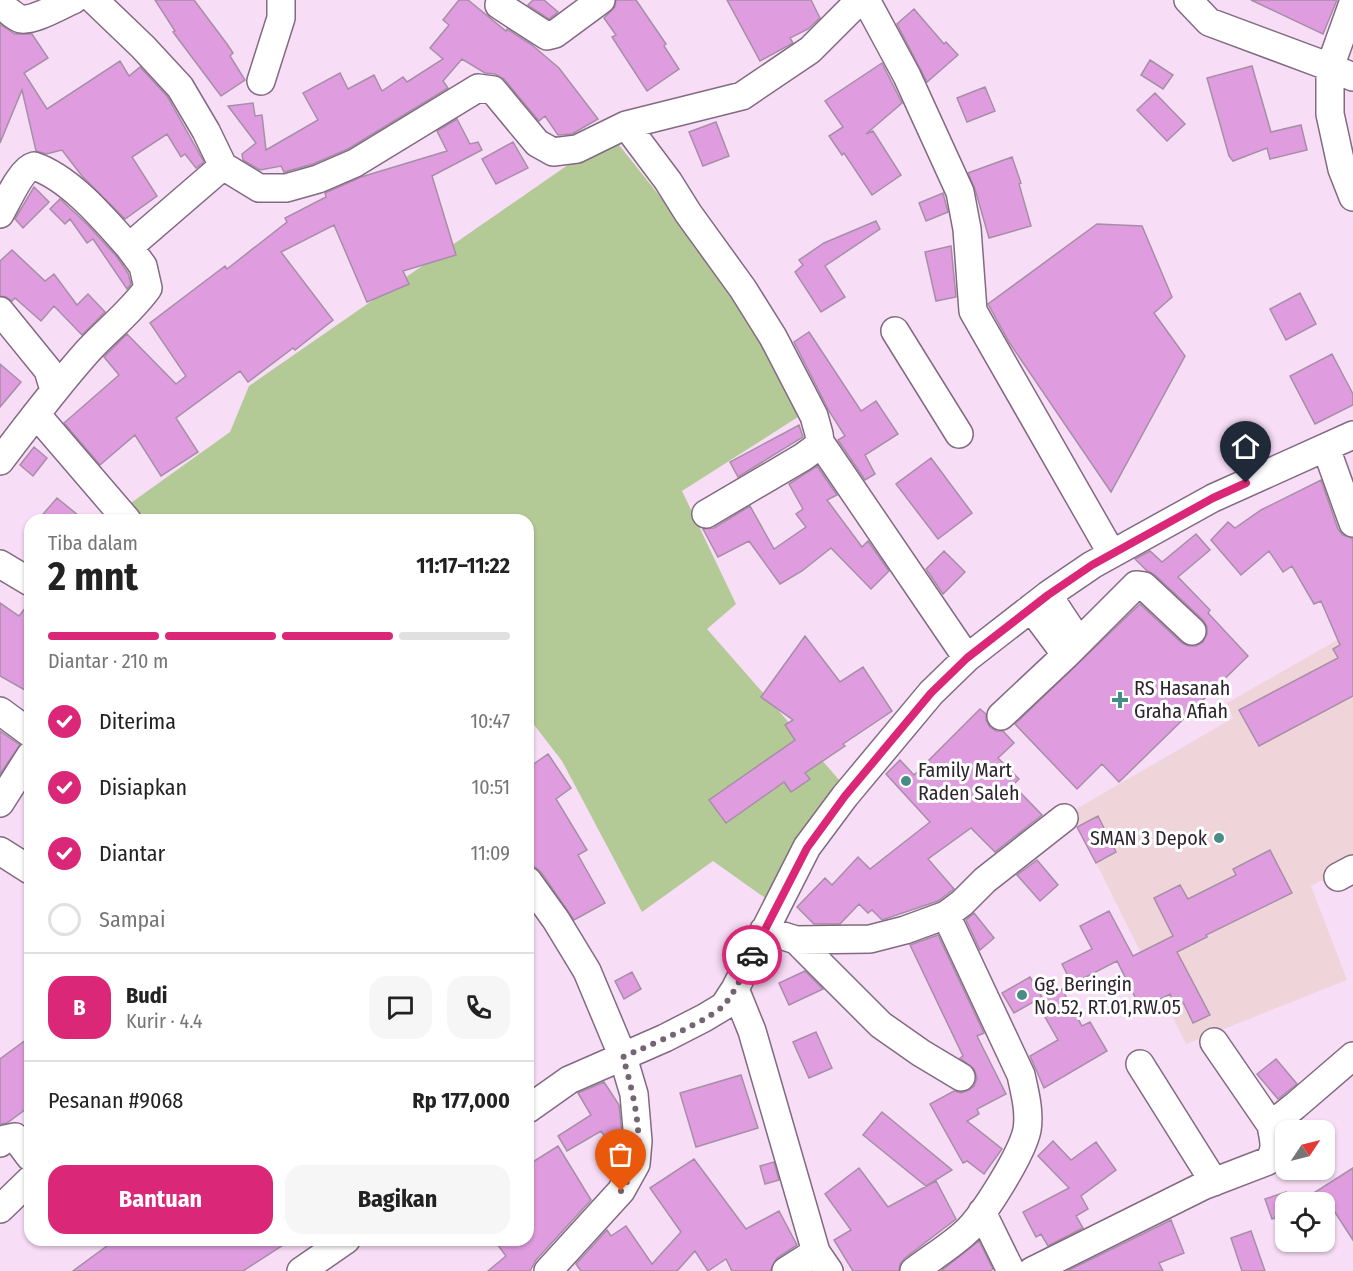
<!DOCTYPE html>
<html lang="id">
<meta charset="utf-8">
<style>
:root{--surface:#fff;--page:#f6f6f6;--text:#222;--muted:#767676;--line:#e0e0e0;--accent:#db2777}
body{margin:0;font-family:"Fira Sans Condensed",sans-serif;background:var(--page);color:var(--text);height:100vh;display:flex;flex-direction:column;font-size:22px;white-space:nowrap}
*{box-sizing:border-box;margin:0}
p{font-size:20px;color:var(--muted)}
.icon{flex:none;width:33px;height:33px;fill:none;stroke:currentColor;stroke-width:2;stroke-linecap:round;stroke-linejoin:round}
.map{position:relative;flex:1;overflow:hidden}
.drawer{position:absolute;left:24px;top:514px;width:510px;height:732px;display:flex;flex-direction:column;background:var(--surface);border-radius:18px;box-shadow:0 2px 4px #0004}
.drawer>*{flex:none}
.needle{width:39px;rotate:55deg}
.fabs{position:absolute;left:1275px;top:1120px;display:grid;gap:12px}
.fabs a{display:grid;place-items:center;width:60px;height:60px;border-radius:12px;background:var(--surface);box-shadow:0 2px 4px #0004;font-size:30px}
.pin{position:absolute;display:grid;place-items:center;width:51px;height:51px;color:#fff;margin:-62px -26px;border-radius:50% 50% 50% 0;rotate:-45deg;box-shadow:0 0 6px #0007}
.pin .icon{rotate:45deg}
.courier{position:absolute;display:grid;place-items:center;width:60px;height:60px;margin:-30px;border:4px solid #db2777;border-radius:50%;background:#fff;color:#222;box-shadow:0 2px 8px #0007}
.headline em{font-style:normal;font-weight:700}
.headline div{display:flex;flex-direction:column-reverse}
.headline{display:flex;align-items:center;justify-content:space-between;height:102px;padding:0 24px}
h1{font-size:39px;font-weight:700;line-height:45px}
.bar{display:grid;grid-template-columns:repeat(4,1fr);gap:9px 6px;align-content:center;height:72px;padding:0 24px}
.bar i{height:8px;border-radius:4px;background:var(--line)}
.bar .on{background:var(--accent)}
.bar p{grid-column:span 4}
.line{display:flex;align-items:center;gap:15px;padding:0 24px;border-top:2px solid var(--line)}
.line div{flex:1}
.round{display:grid;place-items:center;flex:none;width:63px;height:63px;border-radius:18px;background:var(--page)}
ol{padding:0 24px;list-style:none}
li{display:flex;align-items:center;gap:18px;height:66px}
li p{margin-inline-start:auto}
li .icon{padding:6px;border-radius:50%;background:var(--accent);color:#fff;stroke-width:4}
li:last-child{color:var(--muted)}
li i{width:33px;height:33px;border:3px solid var(--line);border-radius:50%}
.primary-button{display:flex;gap:12px;margin-top:auto;padding:12px 24px}
.primary-button a{flex:1;height:69px;border-radius:18px;background:var(--accent);color:#fff;font-size:24px;font-weight:700;line-height:69px;text-align:center}
.primary-button a+a{background:var(--page);color:var(--text)}
.map>svg:first-child{display:block}
.commercial{fill:#efd5da}
.green{fill:#b4ca96}
.building{fill:#df9ddf;stroke:#a78ea7;stroke-width:1.5}
.lines{fill:none;stroke-linecap:round;stroke-linejoin:round}
.minor-casing{stroke:#826a81;stroke-width:30}
.minor{stroke:#fff;stroke-width:27}
.done{stroke:#756574;stroke-width:6;stroke-dasharray:0 10.8}
.route{stroke:#db2777;stroke-width:8}
.poi-dot{fill:#468d88;stroke:#fff;stroke-width:2}
.labels{text-anchor:middle;stroke-width:6;stroke-linejoin:round;paint-order:stroke}
.poi-label{font-size:20px;fill:#2e242e;stroke:#fff;text-anchor:start}
</style>
<div class="map">
<svg width="1353" height="1271" viewBox="0 0 1353 1271">
<rect width="100%" height="100%" fill="#f8ddf7"/>
<path class="commercial" d="M1353 631V864L1311 886 1347 980 1186 1044 1071 812 1233 718 1227 703Z"/>
<path class="green" d="M611 135 753 313 812 408 682 491 736 604 707 629 841 782 768 900 713 861 642 912 562 761 528 717V520H142L121 510 230 432 249 386Z"/>
<path class="building" d="M155 0H194L227 44 233 53 230 56 245 80 221 96 173 32 175 31Z
M459 0H468L506 31 507 29 532 45 559 68 598 119 572 134 558 135 545 116 539 121 504 79 495 74 485 73 462 59 443 81 448 88 348 149 313 164 284 172 281 166 260 170 243 160 242 154 256 143 228 106 253 103 255 116 262 115 266 150 318 120 303 93 340 73 348 89 374 75 382 91 403 77 407 82 443 59 430 48 449 25 443 20Z
M533 0H544L558 12 549 19 528 5Z
M616 0H636L666 44 664 46 679 69 647 91 612 37 616 35 604 18 615 7Z
M727 0H811L820 18 808 29 790 38 793 43 760 61Z
M1251 0H1337L1323 34Z
M914 9 944 44 946 42 958 55 927 82 897 24Z
M0 24 15 34H32L48 58 24 73 47 109 120 61 129 76 140 67 167 96 204 162 196 168 185 154 181 157 167 134 132 157 157 196 125 219 82 176 62 150 46 154 36 151 22 90 0 143Z
M1150 60 1173 75 1163 89 1141 75Z
M882 63 902 103 866 134 873 131 901 175 872 195 844 153 842 155 829 136 843 127 825 101Z
M1252 66 1271 132 1301 125 1307 150 1270 159 1267 148 1233 161 1229 156 1207 78Z
M985 87 995 111 967 122 957 98Z
M1155 93 1185 124 1167 141 1137 110Z
M457 119 470 144 478 142 482 150 432 176 456 255 403 271 409 284 367 302 334 225 281 252 333 320 295 350 293 348 248 382 240 371 176 418 198 452 161 476 135 435 100 465 64 423 119 375 104 357 127 334 176 384 186 376 150 323 225 266 227 269 287 222 285 218 326 197 325 193 361 177 447 151 437 131Z
M716 122 729 156 703 166 689 132Z
M513 142 528 168 496 184 482 159Z
M1012 157 1021 183 1019 184 1031 226 989 238 975 189 968 173Z
M34 187 49 202 23 228 15 219Z
M943 193 948 212 926 221 919 203Z
M60 199 86 223 117 257 128 273 131 284 127 289 93 239 87 243 70 219 65 224 50 209Z
M876 221 880 229 825 266 845 297 821 312 795 272 803 265 799 260 824 243Z
M1097 224 1142 226 1172 297 1154 313 1185 356 1111 492 1009 342 988 304Z
M951 246 956 297 936 301 925 252Z
M12 250 45 281 54 274 77 305 88 294 105 312 82 335 54 306 41 321 15 298 12 301 6 297 0 296V261Z
M1300 293 1316 324 1286 340 1270 309Z
M809 332 861 411 876 401 898 434 865 455 875 474 865 480 838 440 845 436 829 411 794 342Z
M1332 354 1353 394V405L1315 424 1290 376Z
M0 364 21 382 0 407Z
M799 425 803 437 738 477 730 462Z
M34 447 47 458 33 476 20 465Z
M931 458 972 513 938 539 896 484Z
M817 466 837 495 827 500 862 547 868 541 889 571 871 589 831 548 802 571 780 584 749 541 718 557 703 529 714 528 750 506 774 549 806 527 796 514 803 509 789 484Z
M1321 480 1338 529 1343 535 1352 538 1353 541V696L1259 746 1239 710 1338 658 1333 649 1340 645 1321 601 1314 604 1292 566 1283 572 1269 551 1241 575 1211 540 1228 522 1235 528 1261 510Z
M57 498 84 520H38Z
M1196 534 1210 550 1178 577 1210 610 1208 613 1248 656 1119 782 1102 764 1077 789 1015 724 1140 604 1182 643 1189 646H1196L1203 642 1207 634V627L1203 620 1155 575 1146 570 1135 559 1150 551 1162 562Z
M944 551 965 572 943 594 926 569Z
M30 602V693L0 676V603L19 616Z
M805 636 840 682 863 667 892 711 843 744 845 746 805 773 810 779 791 792 784 782 726 823 709 800 795 740 785 725 793 720 761 697Z
M980 709 986 714V720L990 727 996 731H1003L1014 743 998 758 1019 779 1013 785 1042 815 995 852 971 828 928 859 954 889 938 901 882 920 872 910 868 913 859 904 840 924H814L797 907 825 878 832 885 858 857 870 869 930 822 886 774 900 760 914 775Z
M0 731 20 745 0 774Z
M548 754 571 788 556 799 587 850 578 855 605 903 574 920 541 872 535 867 528 866V768Z
M1098 816 1116 852 1096 863 1077 827Z
M1270 850 1292 893 1206 935 1207 937 1177 952 1210 1015 1193 1023 1182 1000 1175 1004 1170 994 1141 1009 1117 961 1072 984 1062 964 1092 949 1080 926 1109 911 1133 956 1173 936 1154 898 1180 885 1188 899 1236 875 1233 869Z
M1037 860 1058 885 1040 901 1017 875Z
M974 913 994 938 980 950 966 920Z
M938 935 984 1033 977 1036 1006 1094 977 1109 979 1114 967 1121 1002 1149 984 1174 967 1161 963 1163 930 1104 954 1091 961 1093 969 1090 974 1086 977 1078 974 1069 960 1058 963 1056 910 945Z
M805 971 823 989 789 1005 779 983Z
M632 972 641 989 624 999 615 981Z
M1030 977 1042 997 1014 1013 1002 993Z
M1062 989 1082 1026 1090 1022 1107 1051 1044 1088 1030 1056 1058 1040 1037 1003Z
M816 1032 832 1068 809 1078 793 1042Z
M30 1037V1106L7 1123 0 1124V1059Z
M1276 1059 1297 1084 1278 1099 1257 1074Z
M741 1075 758 1128 696 1147 680 1093Z
M604 1082 619 1105 622 1135 609 1143 601 1131 567 1151 558 1136 591 1115 578 1093Z
M882 1112 952 1170 926 1186 863 1135Z
M1053 1141 1071 1160 1096 1142 1116 1170 1081 1196 1088 1209 1076 1216 1083 1228 1048 1246 1041 1234 1036 1237 1023 1212 1069 1188 1038 1156Z
M558 1146 591 1200 536 1260 530 1271H488L506 1256 494 1240H528V1165Z
M694 1159 746 1229 779 1211 797 1245 777 1258 770 1271H732L726 1259 708 1271 695 1251 677 1271H581L576 1264 607 1230 611 1236 626 1226 652 1264 681 1232 650 1188Z
M774 1162 779 1180 765 1184 760 1166Z
M859 1168 888 1207 936 1181 956 1219 905 1258 900 1264 899 1271H853L834 1240 851 1230 825 1194Z
M1353 1168V1240L1329 1203H1298Z
M1286 1192V1214L1272 1219 1265 1199Z
M1171 1220 1184 1253 1159 1263 1163 1271H1067Z
M1251 1231 1265 1271H1242L1231 1238Z
M115 1240H291L243 1271H73Z
M979 1241 993 1269 990 1271H941Z"/>
<g class="lines">
<g class="minor-casing">
<path id="minor" d="M94 0 143 47 180 87 206 131 223 166 259 188H286L318 179 355 163 478 88 493 90 537 143 553 152 577 149 626 125 742 96 810 50 860 0
M866 0 907 76 960 192 967 229 973 311 1112 554
M1188 0 1209 22 1330 67 1353 77
M1353 3 1330 67V114L1342 169 1353 197
M499 5 547 36 555 34 601 0
M0 6C8 9 14 17 21 19 34 21 61 5 73 0
M261 81 281 18V0
M626 125 668 181 688 213 743 289 773 337 814 416 819 434 820 442 967 658
M0 214C7 202 21 169 34 166 70 178 104 219 129 247
M0 311 48 370 54 390
M895 331 959 434
M36 414 127 520
M1326 448 1353 523
M0 461C28 424 56 387 87 352 107 330 130 313 148 288L143 266 129 247 223 166
M706 514 803 457 814 449 820 442
M0 564 30 582
M1048 595 1079 642
M1031 608 1066 655
M0 711 30 733
M1001 716 1066 655 1136 585 1144 586 1192 631
M0 803 30 756
M0 851 30 870
M1338 877 1353 869
M528 881 556 920 587 971 623 1057 634 1094 638 1141 636 1164 621 1191 548 1271
M764 930 796 940 870 939 905 930 946 915 962 903 985 880 1064 818
M796 940 881 1025 921 1053 961 1077
M735 989 752 1031 816 1252 829 1271
M1214 1042 1271 1125
M1140 1064 1214 1182
M528 1109 569 1080 665 1038 704 1018 724 1006 735 989 807 847 845 796 931 693 967 658 1048 595 1092 565 1213 498 1353 435
M0 1143 5 1139 15 1137 30 1157
M0 1209 30 1180
M982 1212 1011 1271
M301 1271 346 1240
M786 1271 816 1252
M914 1271C932 1257 953 1245 969 1229 986 1211 1022 1154 1027 1130 1030 1112 1025 1093 1021 1075L946 915
M1032 1271 1203 1186 1268 1161C1278 1150 1273 1138 1271 1125L1296 1105 1353 1056"/>
</g>
<use href="#minor" class="minor"/>
</g>
<g class="lines">
<path class="done" d="M621 1191C626 1183 632 1174 635 1166 645 1137 631 1085 623 1057 645 1047 712 1020 725 1004 737 989 744 971 752 955"/>
<path class="route" d="M752 955 807 848 845 796 931 693 967 658 1048 595 1092 565 1213 498 1246 483"/>
</g>
<g class="poi-dot">
<path d="M1117 691h6v6h6v6h-6v6h-6v-6h-6v-6h6z"/>
<circle cx="906" cy="781" r="6"/>
<circle cx="1219" cy="838" r="6"/>
<circle cx="1022" cy="995" r="6"/>
</g>
<g class="labels">
<g class="poi-label">
<text x="1134" y="695">RS Hasanah<tspan x="1134" dy="23">Graha Afiah</tspan></text>
<text x="918" y="777">Family Mart<tspan x="918" dy="23">Raden Saleh</tspan></text>
<text x="1207" y="845" text-anchor="end">SMAN 3 Depok</text>
<text x="1034" y="991">Gg. Beringin<tspan x="1034" dy="23">No.52, RT.01,RW.05</tspan></text>
</g>
</g>
</svg>
<div class="fabs">
<a><svg class="needle" viewBox="-14 -14 28 28"><path d="M0-13l5 13h-10z" fill="#e53935"/><path d="M0 13l5-13h-10z" fill="#767676"/></svg></a>
<a><svg class="icon" aria-label="locate" viewBox="0 0 24 24"><circle cx="12" cy="12" r="6"/><path d="M12 2v4M12 18v4M2 12h4M18 12h4"/></svg></a>
</div>
<div class="pin" style="left:621px;top:1191px;background:#ea580c"><svg class="icon" aria-label="bag" viewBox="0 0 24 24"><path d="M5 8h14l-1 12H6zM9 8a3 3 0 0 1 6 0"/></svg></div>
<div class="pin" style="left:1246px;top:483px;background:#1f2937"><svg class="icon" aria-label="home" viewBox="0 0 24 24"><path d="M3 11l9-7 9 7M6 9v11h12V9"/></svg></div>
<div class="courier" style="left:752px;top:955px"><svg class="icon" aria-label="car" viewBox="0 0 24 24"><path d="M5 17H2v-5l4-1 3-4h7l3 4 3 1v5h-3M9 17h6M6 11h13"/><circle cx="7" cy="17" r="2"/><circle cx="17" cy="17" r="2"/></svg></div>
<section class="drawer">
<div class="headline"><div><h1>2 mnt</h1><p>Tiba dalam</p></div><em>11:17–11:22</em></div>
<div class="bar"><i class="on"></i><i class="on"></i><i class="on"></i><i></i><p>Diantar · 210 m</p></div>
<ol>
<li><svg class="icon" aria-label="check" viewBox="0 0 24 24"><path d="M5 12l5 5 9-10"/></svg>Diterima<p>10:47</p></li>
<li><svg class="icon" aria-label="check" viewBox="0 0 24 24"><path d="M5 12l5 5 9-10"/></svg>Disiapkan<p>10:51</p></li>
<li><svg class="icon" aria-label="check" viewBox="0 0 24 24"><path d="M5 12l5 5 9-10"/></svg>Diantar<p>11:09</p></li>
<li><i></i>Sampai</li>
</ol>
<div class="line" style="height:108px"><b class="round" style="background:var(--accent);color:#fff">B</b><div><b>Budi</b><p>Kurir · 4.4</p></div><a class="round"><svg class="icon" aria-label="chat" viewBox="0 0 24 24"><path d="M4 5h16v11H9l-5 4z"/></svg></a><a class="round"><svg class="icon" aria-label="phone" viewBox="0 0 24 24"><path d="M5 4h4l2 5-3 2q2 4 5 5l2-3 5 2v4C11 20 4 13 5 4z"/></svg></a></div>
<div class="line" style="height:78px"><div>Pesanan #9068</div><b>Rp 177,000</b></div>
<div class="primary-button"><a>Bantuan</a><a>Bagikan</a></div>
</section>
</div>
